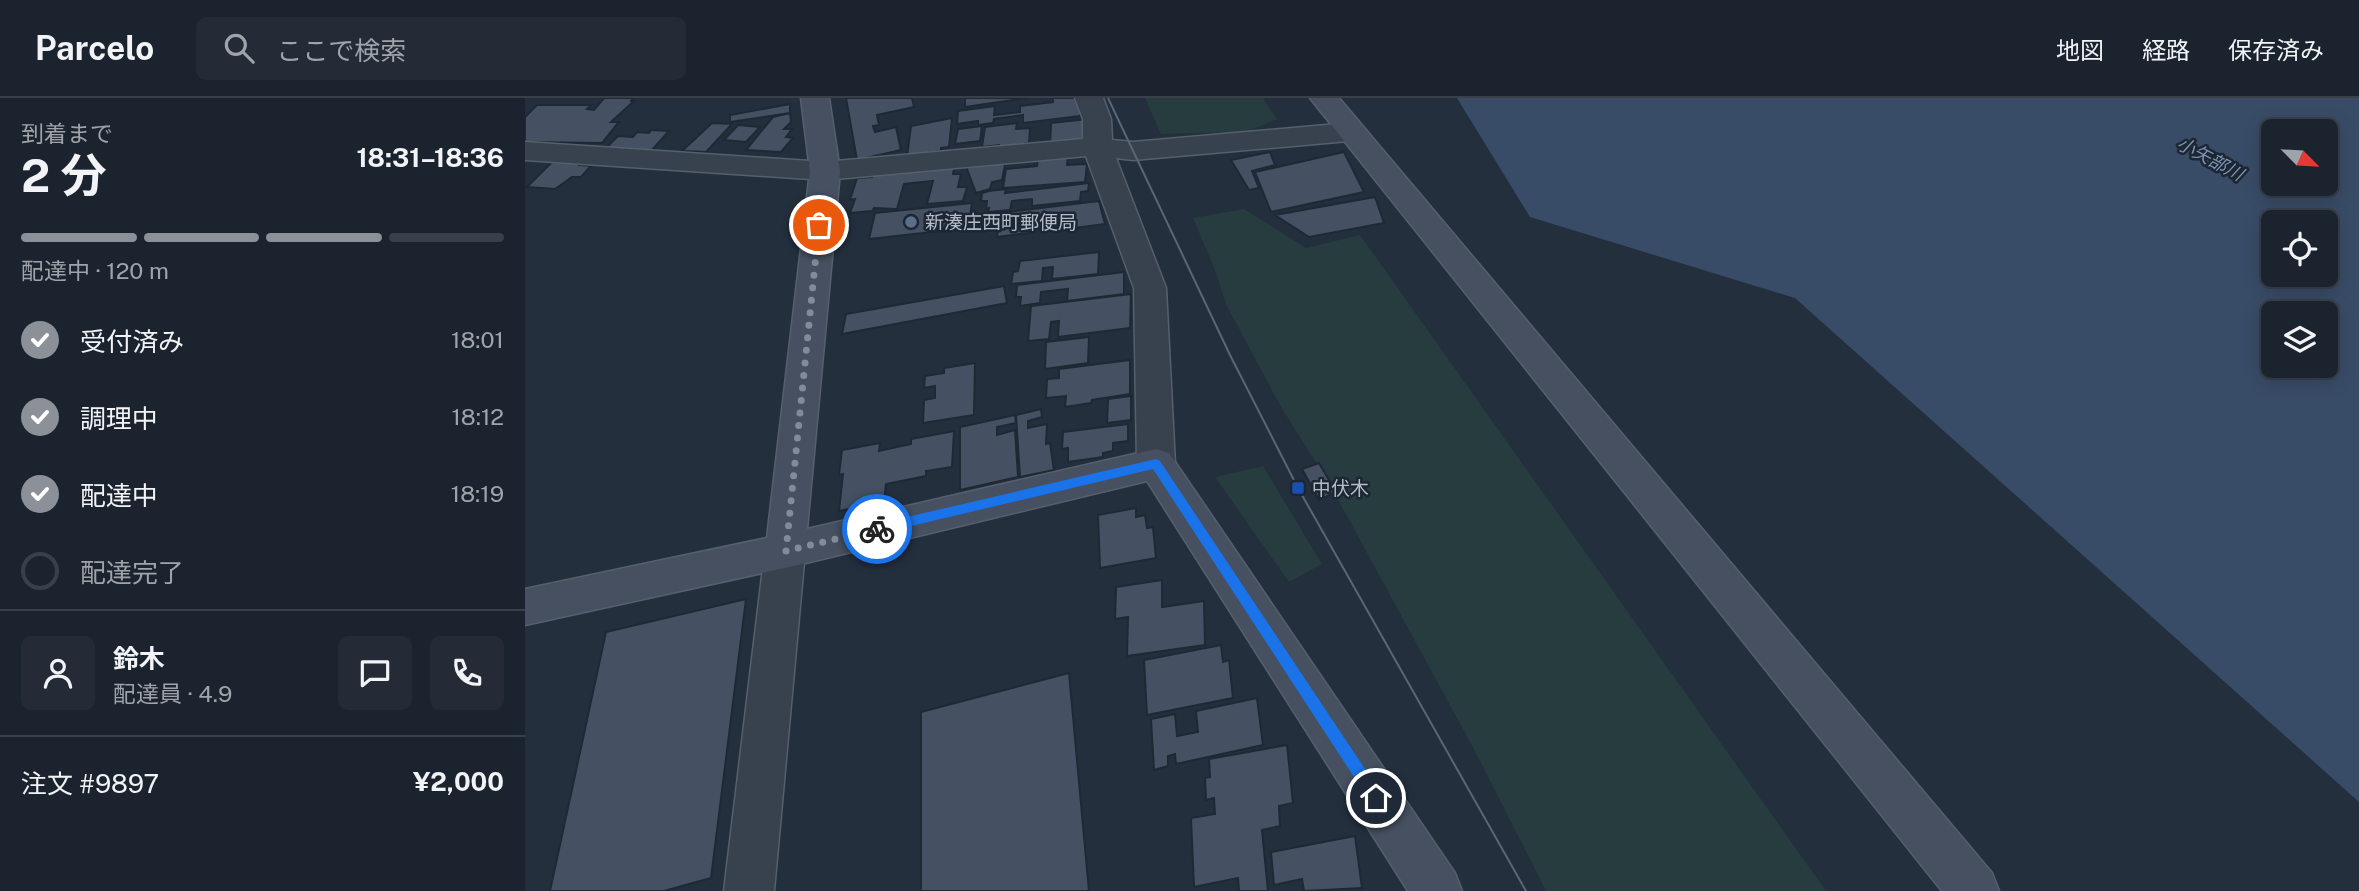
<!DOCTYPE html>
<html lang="ja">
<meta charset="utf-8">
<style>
:root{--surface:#1b232e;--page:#242b36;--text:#f1f3f6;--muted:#a0a4aa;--line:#39404a;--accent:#8c9099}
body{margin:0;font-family:"Public Sans","Noto Sans JP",sans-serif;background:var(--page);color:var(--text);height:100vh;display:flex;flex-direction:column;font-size:26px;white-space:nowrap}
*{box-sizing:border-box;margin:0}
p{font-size:23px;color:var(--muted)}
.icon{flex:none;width:38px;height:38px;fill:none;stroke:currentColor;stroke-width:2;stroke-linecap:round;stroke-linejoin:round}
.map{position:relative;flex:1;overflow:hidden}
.side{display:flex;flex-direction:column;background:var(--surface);width:525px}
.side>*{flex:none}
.needle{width:46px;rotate:114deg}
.controls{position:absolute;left:1736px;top:21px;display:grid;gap:14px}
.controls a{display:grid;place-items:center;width:77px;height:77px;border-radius:10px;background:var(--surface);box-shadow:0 4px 18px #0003,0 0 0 2px var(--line);font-size:35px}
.pin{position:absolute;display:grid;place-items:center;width:60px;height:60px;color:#fff;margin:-30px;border:4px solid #fff;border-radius:50%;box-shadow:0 2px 7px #0007}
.courier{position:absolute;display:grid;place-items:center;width:70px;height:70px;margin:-35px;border:5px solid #1a73e8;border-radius:50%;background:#fff;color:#222;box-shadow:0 2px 9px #0007}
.head em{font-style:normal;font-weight:700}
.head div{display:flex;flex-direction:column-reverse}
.head{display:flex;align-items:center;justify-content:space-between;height:119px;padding:0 21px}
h1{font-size:46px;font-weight:700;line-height:52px}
.bar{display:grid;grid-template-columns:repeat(4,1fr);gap:10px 7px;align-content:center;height:84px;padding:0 21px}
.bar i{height:9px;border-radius:5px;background:var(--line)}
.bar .active{background:var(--accent)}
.bar p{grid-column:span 4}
.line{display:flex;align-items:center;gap:18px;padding:0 21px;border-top:2px solid var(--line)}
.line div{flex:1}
.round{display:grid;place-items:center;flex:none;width:74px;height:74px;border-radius:10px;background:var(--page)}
ol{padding:0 21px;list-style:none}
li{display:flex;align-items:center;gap:21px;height:77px}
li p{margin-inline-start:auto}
li .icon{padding:7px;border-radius:50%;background:var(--accent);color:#fff;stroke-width:4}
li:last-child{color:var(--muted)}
li i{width:38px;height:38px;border:4px solid var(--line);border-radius:50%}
header{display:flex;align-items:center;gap:42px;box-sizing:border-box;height:98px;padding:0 35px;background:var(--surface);border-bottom:2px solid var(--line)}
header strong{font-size:33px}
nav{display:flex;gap:38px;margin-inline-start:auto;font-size:24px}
.search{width:490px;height:63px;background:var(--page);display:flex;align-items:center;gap:18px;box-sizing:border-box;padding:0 24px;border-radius:10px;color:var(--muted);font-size:26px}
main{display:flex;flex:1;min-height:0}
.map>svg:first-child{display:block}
.green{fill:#263c3f}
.water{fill:#394c67;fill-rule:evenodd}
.building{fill:#455162;stroke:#1f2835;stroke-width:2}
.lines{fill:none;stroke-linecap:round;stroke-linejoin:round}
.street-casing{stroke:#565f6c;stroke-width:3}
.secondary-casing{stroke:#565f6c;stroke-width:3}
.street{fill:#38414e;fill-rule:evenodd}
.secondary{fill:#465061;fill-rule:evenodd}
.tram{stroke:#5a6575;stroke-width:2}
.route{fill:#1a73e8}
.done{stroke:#828b98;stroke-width:7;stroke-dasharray:0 12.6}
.service-dot{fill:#5c6f8a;stroke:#1d2633;stroke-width:2.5}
.transit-dot{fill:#1a4fb4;stroke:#1d2633;stroke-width:2.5}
.labels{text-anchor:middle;stroke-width:5;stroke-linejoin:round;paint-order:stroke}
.far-water-label{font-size:18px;font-style:italic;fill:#7c92b1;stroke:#1d2633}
.poi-label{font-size:19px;fill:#b4bcc9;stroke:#1d2633;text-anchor:start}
</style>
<header>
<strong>Parcelo</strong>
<div class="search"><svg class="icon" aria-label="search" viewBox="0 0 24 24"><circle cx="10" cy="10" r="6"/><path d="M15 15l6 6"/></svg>ここで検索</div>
<nav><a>地図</a><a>経路</a><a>保存済み</a></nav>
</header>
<main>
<section class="side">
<div class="head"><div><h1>2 分</h1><p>到着まで</p></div><em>18:31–18:36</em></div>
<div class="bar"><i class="active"></i><i class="active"></i><i class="active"></i><i></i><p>配達中 · 120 m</p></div>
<ol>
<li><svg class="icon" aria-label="check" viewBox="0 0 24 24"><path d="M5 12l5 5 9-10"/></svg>受付済み<p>18:01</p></li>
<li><svg class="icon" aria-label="check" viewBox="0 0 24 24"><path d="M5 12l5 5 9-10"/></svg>調理中<p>18:12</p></li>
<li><svg class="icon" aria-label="check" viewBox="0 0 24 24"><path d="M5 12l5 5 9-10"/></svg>配達中<p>18:19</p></li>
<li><i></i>配達完了</li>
</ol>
<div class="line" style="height:126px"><a class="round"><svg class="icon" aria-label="person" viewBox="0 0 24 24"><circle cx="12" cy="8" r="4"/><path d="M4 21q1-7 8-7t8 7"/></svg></a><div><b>鈴木</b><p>配達員 · 4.9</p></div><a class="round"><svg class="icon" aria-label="chat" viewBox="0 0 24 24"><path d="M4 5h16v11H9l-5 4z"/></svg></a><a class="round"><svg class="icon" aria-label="phone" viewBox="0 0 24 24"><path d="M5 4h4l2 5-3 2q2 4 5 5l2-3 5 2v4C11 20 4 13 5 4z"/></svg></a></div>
<div class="line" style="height:91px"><div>注文 #9897</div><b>¥2,000</b></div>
</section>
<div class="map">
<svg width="1834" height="793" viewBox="0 0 1834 793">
<rect width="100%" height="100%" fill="#242f3e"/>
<path class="green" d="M620 0H738L752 21 721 34 636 36Z
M719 111 781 150 835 137 1301 793H1021L951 655 804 385 756 309 701 206 690 172 668 120Z
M738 368 797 466 764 484 690 379Z"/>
<path class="water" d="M932 0H1834V704L1270 200 1005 119ZM1748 33H1801V86H1748ZM1748 124H1801V177H1748ZM1748 215H1801V268H1748Z"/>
<path class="building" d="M79 0H108L106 3H109L86 24H94L77 45 0 44V19L12 7H66L62 11 69 12Z
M321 0H387L389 9 352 17 354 27 348 28 350 34 371 29 376 52 332 62Z
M440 0H502L440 9Z
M528 0H552L557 12 555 18 498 25V17L469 21 468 25 453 27V23L432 26 433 13 470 8 469 17 495 14V8L528 4Z
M265 6V15L205 24V17Z
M265 15 266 24 259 31H267L261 39 268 40 256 54 221 52 248 19Z
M427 20 424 49 416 50V53L382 58 386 28Z
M563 21 562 43 525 47 526 25Z
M187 25 207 26 181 54 157 53Z
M492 25 491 31 505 30 504 45 474 51V47L457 49 460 29Z
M213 27 235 29 221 44 199 42Z
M457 28 455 43 430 46 433 31Z
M126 32 144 33 126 53 81 50 93 38 108 39 112 34 124 35Z
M745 54 750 67 727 73 734 90 724 92 706 62Z
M819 54 839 94 746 114 730 74Z
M543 58 542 67 562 66 560 84 478 90 481 71 512 68 513 61Z
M481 62 477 82 467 84 465 91 451 95 442 71 445 64Z
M27 64 58 65 55 67 66 68 56 79H47L30 91 2 89Z
M430 66 428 76H436L433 89H442L438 103 402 106 408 83 379 86 372 111 349 110 347 113 325 115 330 101 325 102 332 80 347 79 349 73Z
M564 85 563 93 556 94 555 103 507 108V101L487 103 485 112 463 114 464 110 461 111 462 103H456L457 95 464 93 481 91 480 95Z
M850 99 859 125 784 139 750 117Z
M574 103 580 126 518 134 520 125 503 126V135L472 139 473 129 468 130 470 121 464 122 465 116Z
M447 105 443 130 344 141 350 115Z
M574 154 573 176 527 181 528 169 518 170 517 183 486 186 488 174 493 173 495 163Z
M599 174V196L542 203 543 191 516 194 515 205 495 208 496 199H491L492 187Z
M479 188 482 205 317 236 321 216Z
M606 196 605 230 533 239 534 223 526 224 524 241 503 243 506 208Z
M564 239 563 265 520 271 521 244Z
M605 262V296L567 302 566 305 540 309 541 298 521 300 522 281 534 280V271Z
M450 265 449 317 398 325 399 302 410 300V288L399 290 400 278 419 275V270Z
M606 298V322L582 325 583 301Z
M516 311 517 319 503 323V330L522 326 521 346 525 345 529 372 495 379 491 317Z
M490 317 491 325 472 329V337L490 332 493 379 435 392V329Z
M603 326V343L588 345V353L578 355V359L543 364V350L537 351 538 334Z
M429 333 427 369 401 373V378L361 386 359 404 314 413 318 376 314 377 317 352 355 345 354 353 386 346V341Z
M794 365 811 394 794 402 777 371Z
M611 410V419L620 417 622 430 628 429 631 460 575 470 573 417Z
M637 482V509L679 503 680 547 602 558 603 519 590 521 591 489Z
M221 501 186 780 139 793H25L81 534Z
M696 547 698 564 704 562 708 600 622 617 619 562Z
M544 575 564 793H396V614Z
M732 600 738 647 651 666 650 656 643 658V668L629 672 626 621 650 616 652 638 673 634 671 613Z
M762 647 768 705 754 708 755 728 737 732 743 793H714L713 780 669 789 666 720 690 716 689 700 681 702 680 680 685 679 684 661Z
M830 738 837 790 779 793 777 781 749 787 746 754Z"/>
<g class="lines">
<g class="street-casing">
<path id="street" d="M550 0H578L586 21 587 42 608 44 824 25 834 28 838 34 834 40 824 43 608 62 591 60 641 190 650 366 644 377 631 381 618 377 612 366 609 190 561 58 300 82 0 62V44L300 64 558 41V21Z
M260 436 274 441 280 453 249 793H199L240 453 246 441Z"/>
</g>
<g class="secondary-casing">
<path id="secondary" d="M276 0H304L315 73 282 431 631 351 644 355 930 775 937 793H883L622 383 260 470 0 527V491L242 440 285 73Z
M785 0H814L1467 775 1474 793H1417Z"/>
</g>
<use href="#street" class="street"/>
<use href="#secondary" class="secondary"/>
<path class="tram" d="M583 0 705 257 773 390 1001 793"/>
</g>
<path class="route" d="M631 361 635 363 856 695V705H846L628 371 352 436 346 431 352 426Z"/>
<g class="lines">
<path class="done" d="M294 127 261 453 352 431"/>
</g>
<circle class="service-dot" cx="386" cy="124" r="7"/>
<rect class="transit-dot" x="766" y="383" width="14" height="14" rx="3.5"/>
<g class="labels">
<g class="far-water-label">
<text transform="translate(1685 61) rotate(28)" y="6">小矢部川</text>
</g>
<g class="poi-label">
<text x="400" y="131">新湊庄西町郵便局</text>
<text x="787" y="397">中伏木</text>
</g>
</g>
</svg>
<div class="controls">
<a><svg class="needle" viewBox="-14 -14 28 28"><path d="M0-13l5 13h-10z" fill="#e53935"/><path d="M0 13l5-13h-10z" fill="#a0a4aa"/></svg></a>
<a><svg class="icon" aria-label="locate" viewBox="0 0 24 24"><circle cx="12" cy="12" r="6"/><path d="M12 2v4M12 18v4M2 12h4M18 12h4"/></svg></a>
<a><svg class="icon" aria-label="layers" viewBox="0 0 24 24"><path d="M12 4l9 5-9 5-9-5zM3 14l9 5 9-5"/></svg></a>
</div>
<div class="pin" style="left:294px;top:127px;background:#ea580c"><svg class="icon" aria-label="bag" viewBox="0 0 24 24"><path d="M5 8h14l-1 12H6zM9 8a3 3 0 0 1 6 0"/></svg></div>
<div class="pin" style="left:851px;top:700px;background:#1f2937"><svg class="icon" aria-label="home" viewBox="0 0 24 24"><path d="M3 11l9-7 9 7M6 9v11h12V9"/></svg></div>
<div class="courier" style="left:352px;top:431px"><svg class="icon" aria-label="bike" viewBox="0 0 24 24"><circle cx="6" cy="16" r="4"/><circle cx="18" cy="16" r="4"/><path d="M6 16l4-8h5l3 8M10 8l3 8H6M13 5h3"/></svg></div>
</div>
</main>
